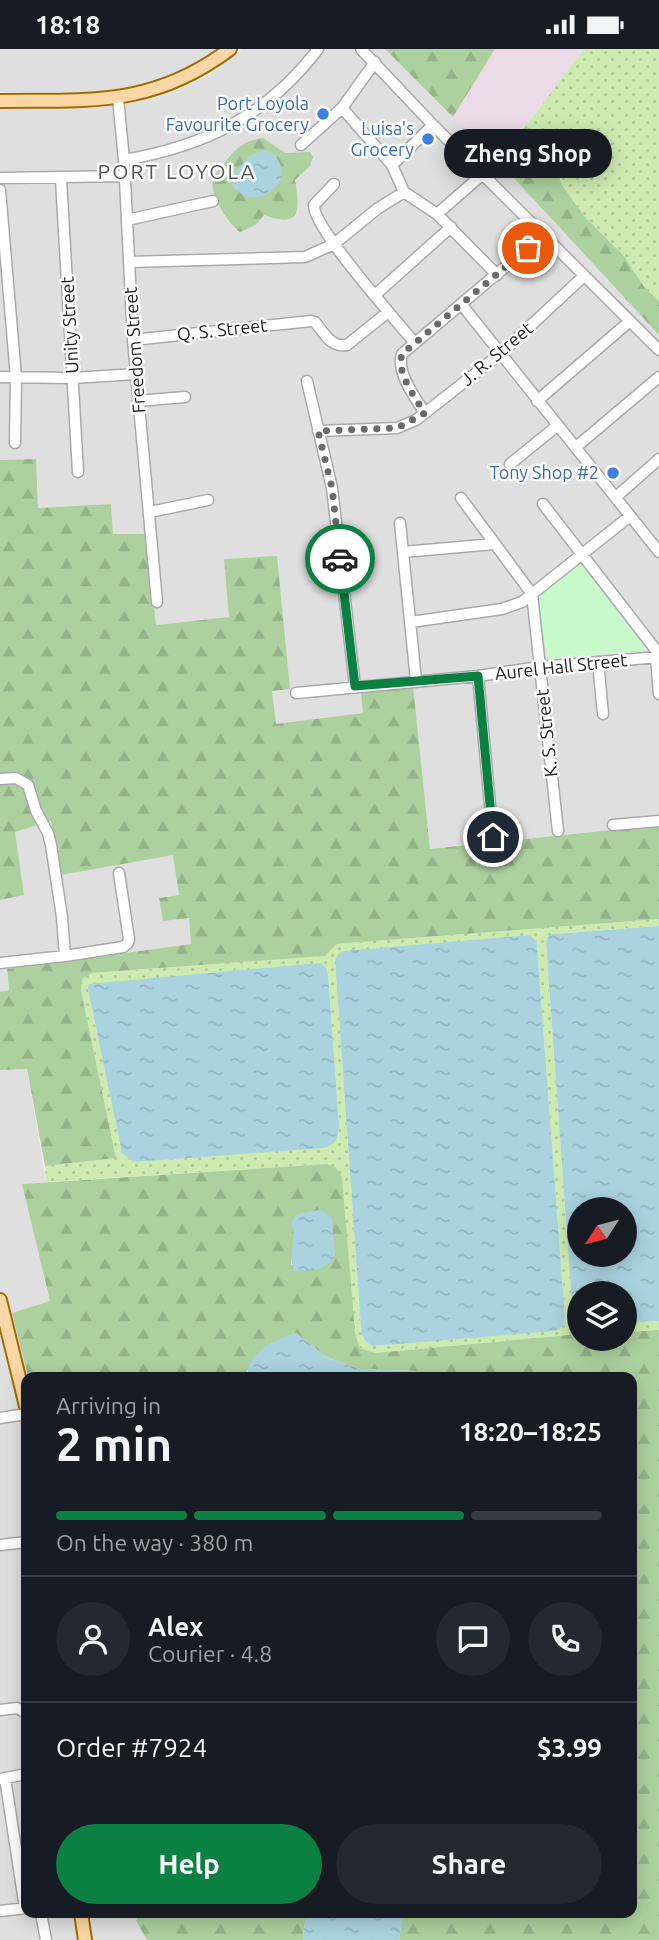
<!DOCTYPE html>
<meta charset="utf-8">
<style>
:root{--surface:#171b24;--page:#242831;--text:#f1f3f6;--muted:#9ea1a6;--line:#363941;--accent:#0b8043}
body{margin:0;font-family:Ubuntu,sans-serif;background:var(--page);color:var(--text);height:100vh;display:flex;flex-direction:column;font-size:26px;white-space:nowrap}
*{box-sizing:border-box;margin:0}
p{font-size:23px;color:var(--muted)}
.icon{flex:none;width:38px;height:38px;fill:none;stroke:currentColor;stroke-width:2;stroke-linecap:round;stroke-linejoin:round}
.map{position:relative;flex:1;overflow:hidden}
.sheet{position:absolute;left:21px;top:1323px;width:616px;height:546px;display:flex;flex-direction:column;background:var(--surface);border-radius:14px;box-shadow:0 4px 18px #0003}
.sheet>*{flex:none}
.needle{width:46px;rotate:234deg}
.buttons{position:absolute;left:567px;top:1148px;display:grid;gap:14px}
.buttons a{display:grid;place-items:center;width:70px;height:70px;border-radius:50%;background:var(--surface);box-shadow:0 4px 18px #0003;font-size:35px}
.pin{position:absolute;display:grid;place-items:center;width:60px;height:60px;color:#fff;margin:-30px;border:4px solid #fff;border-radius:50%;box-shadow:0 2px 7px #0007}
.courier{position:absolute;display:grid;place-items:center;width:70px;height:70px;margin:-35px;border:5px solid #0b8043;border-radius:50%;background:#fff;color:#222;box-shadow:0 2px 9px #0007}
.bubble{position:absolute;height:49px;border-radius:24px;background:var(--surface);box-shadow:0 4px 18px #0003;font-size:23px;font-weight:700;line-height:49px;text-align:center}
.headline em{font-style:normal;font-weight:700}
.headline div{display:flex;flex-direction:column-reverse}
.headline{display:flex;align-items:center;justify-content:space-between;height:119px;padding:0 35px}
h1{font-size:46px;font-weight:700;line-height:52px}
.bar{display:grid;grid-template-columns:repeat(4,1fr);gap:10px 7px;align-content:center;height:84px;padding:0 35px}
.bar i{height:9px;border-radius:5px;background:var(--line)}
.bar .active{background:var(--accent)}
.bar p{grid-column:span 4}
.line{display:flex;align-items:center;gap:18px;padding:0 35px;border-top:2px solid var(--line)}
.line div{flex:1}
.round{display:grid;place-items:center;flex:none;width:74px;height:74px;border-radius:37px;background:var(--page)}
.cta{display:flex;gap:14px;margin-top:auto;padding:14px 35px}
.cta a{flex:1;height:80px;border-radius:42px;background:var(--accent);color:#fff;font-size:28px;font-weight:700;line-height:80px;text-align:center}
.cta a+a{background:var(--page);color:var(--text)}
.status{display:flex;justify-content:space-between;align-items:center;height:49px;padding:0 35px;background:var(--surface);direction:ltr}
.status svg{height:19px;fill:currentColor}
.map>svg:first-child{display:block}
.residential{fill:#e0dfdf}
.industrial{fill:#ebdbe8}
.grass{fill:url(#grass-dots);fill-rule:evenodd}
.forest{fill:url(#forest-firs);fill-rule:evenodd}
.park{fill:#c8facc}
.water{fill:url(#water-ripples);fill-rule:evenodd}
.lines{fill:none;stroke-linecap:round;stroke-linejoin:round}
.minor-casing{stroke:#a9a9a9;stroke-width:13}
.major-casing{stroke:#a06b00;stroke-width:16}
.minor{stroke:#fff;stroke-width:10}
.major{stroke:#fcd6a4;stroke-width:12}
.done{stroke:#6b6a68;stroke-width:7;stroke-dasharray:0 12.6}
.route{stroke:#0b8043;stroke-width:9}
.shop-dot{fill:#3f7fe0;stroke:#fff;stroke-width:2.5}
.labels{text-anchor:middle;stroke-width:5;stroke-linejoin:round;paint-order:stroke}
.shop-label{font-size:18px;fill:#366cbe;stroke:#fff;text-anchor:end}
.street-label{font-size:18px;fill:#222;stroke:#fff}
.quarter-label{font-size:21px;letter-spacing:2px;fill:#555;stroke:#fff}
</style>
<div class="status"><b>18:18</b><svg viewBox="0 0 49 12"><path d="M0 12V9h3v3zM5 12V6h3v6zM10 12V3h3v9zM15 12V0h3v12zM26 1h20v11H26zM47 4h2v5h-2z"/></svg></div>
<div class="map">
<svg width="659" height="1891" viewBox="0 0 659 1891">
<defs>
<pattern id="grass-dots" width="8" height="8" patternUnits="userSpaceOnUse" patternTransform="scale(1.75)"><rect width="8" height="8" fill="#cdebb0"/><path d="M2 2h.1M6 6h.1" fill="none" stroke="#b0c997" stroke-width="1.8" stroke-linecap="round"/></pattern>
<pattern id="forest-firs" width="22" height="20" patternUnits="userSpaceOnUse" patternTransform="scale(1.75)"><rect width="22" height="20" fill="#add19e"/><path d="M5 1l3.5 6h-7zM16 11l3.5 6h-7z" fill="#95b388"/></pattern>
<pattern id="water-ripples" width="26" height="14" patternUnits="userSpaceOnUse" patternTransform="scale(1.75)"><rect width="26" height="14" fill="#aad3df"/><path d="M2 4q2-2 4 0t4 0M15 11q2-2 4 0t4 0" fill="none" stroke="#92b5bf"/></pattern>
</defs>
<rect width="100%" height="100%" fill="#f2efe9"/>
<path class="residential" d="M0 0H219L184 21 155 33 99 43H0Z
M242 0H385L498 112 659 286V776L430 800 412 637 363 664 276 676 272 642 290 640 229 568 155 576 113 485 111 455 38 459 36 410 0 411V58L97 57 153 50 182 39 210 26Z
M52 772 61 826 174 805 179 846 159 849 189 869 191 895 7 920 9 942 0 943V851L24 845 14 783Z
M27 1020 46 1133 23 1135 50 1253 12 1264 28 1328 26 1864H139L136 1872 147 1891H0V1021Z"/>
<path class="industrial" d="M495 0H584L498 112 453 68Z"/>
<path class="grass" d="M584 0H659V252L645 239 624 207 585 168 562 136 550 104 526 76Z
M659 870V877L553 885 546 894 573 1270 579 1276V1285L375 1304 360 1299 355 1284 327 1115 46 1133 45 1117 116 1109 81 941 83 929 92 924 324 907 336 895ZM530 886 537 897 565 1269 563 1277 373 1297C364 1293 362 1289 361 1279L335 912ZM325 917 328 925 339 1075V1086L330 1097 133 1113 122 1104 88 940Z
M659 1272V1281L625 1283V1274Z"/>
<path class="forest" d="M385 0H495L453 68Z
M526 76 550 104 562 136 585 168 624 207 645 239 659 252V286L498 112Z
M263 89 285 104 310 103 313 108 310 117 295 131C300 161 301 180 264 166L256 176 240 183C229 176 208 143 213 130 215 125 220 120 223 116 235 100 243 92 263 89Z
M36 410 38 459 111 455 113 485H145L156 576 229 568 224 510 277 507 290 640 272 642 276 675 363 664 361 643 413 637 430 800 659 776V870L336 895 325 907 92 924 83 929 81 941 116 1109 45 1117 27 1020 0 1021V943L9 941 7 920 191 895 189 869 163 872 159 849 179 846 173 806 61 826 51 772 15 783 24 846 0 851V411Z
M327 1115 336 1119 342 1128 355 1284 360 1299 375 1304 579 1285V1290H625V1283L659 1281V1891H399L403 1864H632V1328H420L417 1322 360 1320 326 1308 296 1284 247 1322 248 1328H28L12 1264 50 1252 22 1135ZM295 1183 333 1193 335 1209 291 1216Z
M139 1864H307L303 1885 304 1891H147L136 1872Z"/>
<path class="park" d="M581 514 647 601 548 611 537 546Z"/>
<path class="water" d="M262 101 272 103C286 119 286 134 266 145 261 148 255 149 249 148 243 147 238 142 234 139L230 129 248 108Z
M659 877V1272L625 1274V1244H579V1276L573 1270 546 894 548 887 553 885ZM579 1160H625V1206H579Z
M530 886 537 893V897L565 1269 563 1277 555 1282 373 1297C364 1293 362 1288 361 1279L335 912 339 904 344 902Z
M319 914 325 917 328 925 339 1075C339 1088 337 1096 323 1099L133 1113 122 1104 88 940 89 935Z
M321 1161 332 1170 335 1209C321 1223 313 1221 294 1222 287 1206 298 1190 291 1173L297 1165Z
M296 1284 326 1308 360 1320 417 1322 420 1328H248C245 1304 277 1289 296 1284Z
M307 1864H403L399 1891H304L303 1885Z"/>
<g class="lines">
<g class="minor-casing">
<path id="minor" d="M361 0 433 76 659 301
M118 49 124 111 133 291 157 553
M342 59 392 116 404 143 437 165 497 226
M301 96 342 59 375 13
M124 111C205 97 267 67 318 0
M392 116 433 76
M0 129 124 127
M61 130 78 423
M334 135 314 156C312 178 396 271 414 293
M0 141 16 328 15 394
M437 165 483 125
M127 171 213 152
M129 213 305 208 334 195 377 160 404 143
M375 246 451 178
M462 256 659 503
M133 291 311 272 315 273C324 284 331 299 347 296L388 263
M0 328 73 329 136 325
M307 332 332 439 355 637
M138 352 185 348
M537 352 630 272
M425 364C415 349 396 323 402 305L543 186
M318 382 397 379 416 371 500 305 584 227
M576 398 659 328
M510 415 557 377
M616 448 659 410
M461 449 532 545 558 782
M543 455 659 605
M150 463 208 451
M400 474 416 631
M403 503 494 495
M411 573 502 560 522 553 630 467
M656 608 659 645
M598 613 603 665
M478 627 493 788
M296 644 478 627 540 618 659 608
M0 730 16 729 28 736 36 762 48 784 51 796 62 868 65 907
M613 776 659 772
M0 914 65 907 123 898 128 894 129 890 119 824
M0 1369 26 1365
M0 1496 26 1493
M0 1661 17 1659 26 1664
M5 1729 25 1859
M1 1730 26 1725
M0 1862 26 1859
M41 1864 46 1891"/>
</g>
<g class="major-casing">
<path id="major" d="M0 52C90 51 153 58 230 0
M0 1251 26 1357
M81 1864 85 1891"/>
</g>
<use href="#minor" class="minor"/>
<use href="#major" class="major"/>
</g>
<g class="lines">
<path class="done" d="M340 510 332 439 318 382 397 379 425 364C415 349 396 323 402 305L528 199"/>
<path class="route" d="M340 510 355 637 478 627 493 788"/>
</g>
<g class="shop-dot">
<circle cx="323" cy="65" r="7"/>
<circle cx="428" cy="90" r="7"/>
<circle cx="613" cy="424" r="7"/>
</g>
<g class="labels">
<g class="shop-label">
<text x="309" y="61">Port Loyola<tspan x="309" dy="21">Favourite Grocery</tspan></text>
<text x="414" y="86">Luisa's<tspan x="414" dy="21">Grocery</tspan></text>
<text x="599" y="430">Tony Shop #2</text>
</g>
<g class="street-label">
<text transform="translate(70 276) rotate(-93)" y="6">Unity Street</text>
<text transform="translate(222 281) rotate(-6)" y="6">Q. S. Street</text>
<text transform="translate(135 301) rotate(-94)" y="6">Freedom Street</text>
<text transform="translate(497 305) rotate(-40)" y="6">J. R. Street</text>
<text transform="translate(561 618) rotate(-6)" y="6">Aurel Hall Street</text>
<text transform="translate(547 684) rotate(-96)" y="6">K. S. Street</text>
</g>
<g class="quarter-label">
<text x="177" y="130">PORT LOYOLA</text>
</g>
</g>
</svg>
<div class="buttons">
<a><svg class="needle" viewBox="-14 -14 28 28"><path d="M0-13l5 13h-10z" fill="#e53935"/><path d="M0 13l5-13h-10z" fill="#9ea1a6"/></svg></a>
<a><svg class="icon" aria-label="layers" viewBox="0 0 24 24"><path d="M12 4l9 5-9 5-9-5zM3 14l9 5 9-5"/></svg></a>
</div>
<div class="pin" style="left:528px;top:199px;background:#ea580c"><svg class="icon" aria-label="bag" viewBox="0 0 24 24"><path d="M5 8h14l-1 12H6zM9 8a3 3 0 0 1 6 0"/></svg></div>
<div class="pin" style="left:493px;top:788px;background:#1f2937"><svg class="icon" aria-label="home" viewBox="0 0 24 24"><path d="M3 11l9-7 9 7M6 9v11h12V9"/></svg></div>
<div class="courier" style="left:340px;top:510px"><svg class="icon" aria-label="car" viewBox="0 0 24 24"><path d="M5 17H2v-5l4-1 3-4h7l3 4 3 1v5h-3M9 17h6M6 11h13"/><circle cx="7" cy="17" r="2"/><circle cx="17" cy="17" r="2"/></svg></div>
<div class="bubble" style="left:444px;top:80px;width:168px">Zheng Shop</div>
<section class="sheet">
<div class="headline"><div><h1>2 min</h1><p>Arriving in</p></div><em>18:20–18:25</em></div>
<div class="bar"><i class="active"></i><i class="active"></i><i class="active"></i><i></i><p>On the way · 380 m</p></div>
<div class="line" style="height:126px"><a class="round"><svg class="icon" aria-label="person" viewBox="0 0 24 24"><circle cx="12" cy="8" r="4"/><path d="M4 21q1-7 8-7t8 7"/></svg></a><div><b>Alex</b><p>Courier · 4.8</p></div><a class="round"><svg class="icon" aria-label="chat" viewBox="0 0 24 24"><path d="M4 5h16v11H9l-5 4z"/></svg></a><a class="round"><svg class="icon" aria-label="phone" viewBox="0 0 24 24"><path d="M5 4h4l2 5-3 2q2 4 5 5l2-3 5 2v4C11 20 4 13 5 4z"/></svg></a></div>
<div class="line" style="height:91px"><div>Order #7924</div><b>$3.99</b></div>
<div class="cta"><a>Help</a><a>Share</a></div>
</section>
</div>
